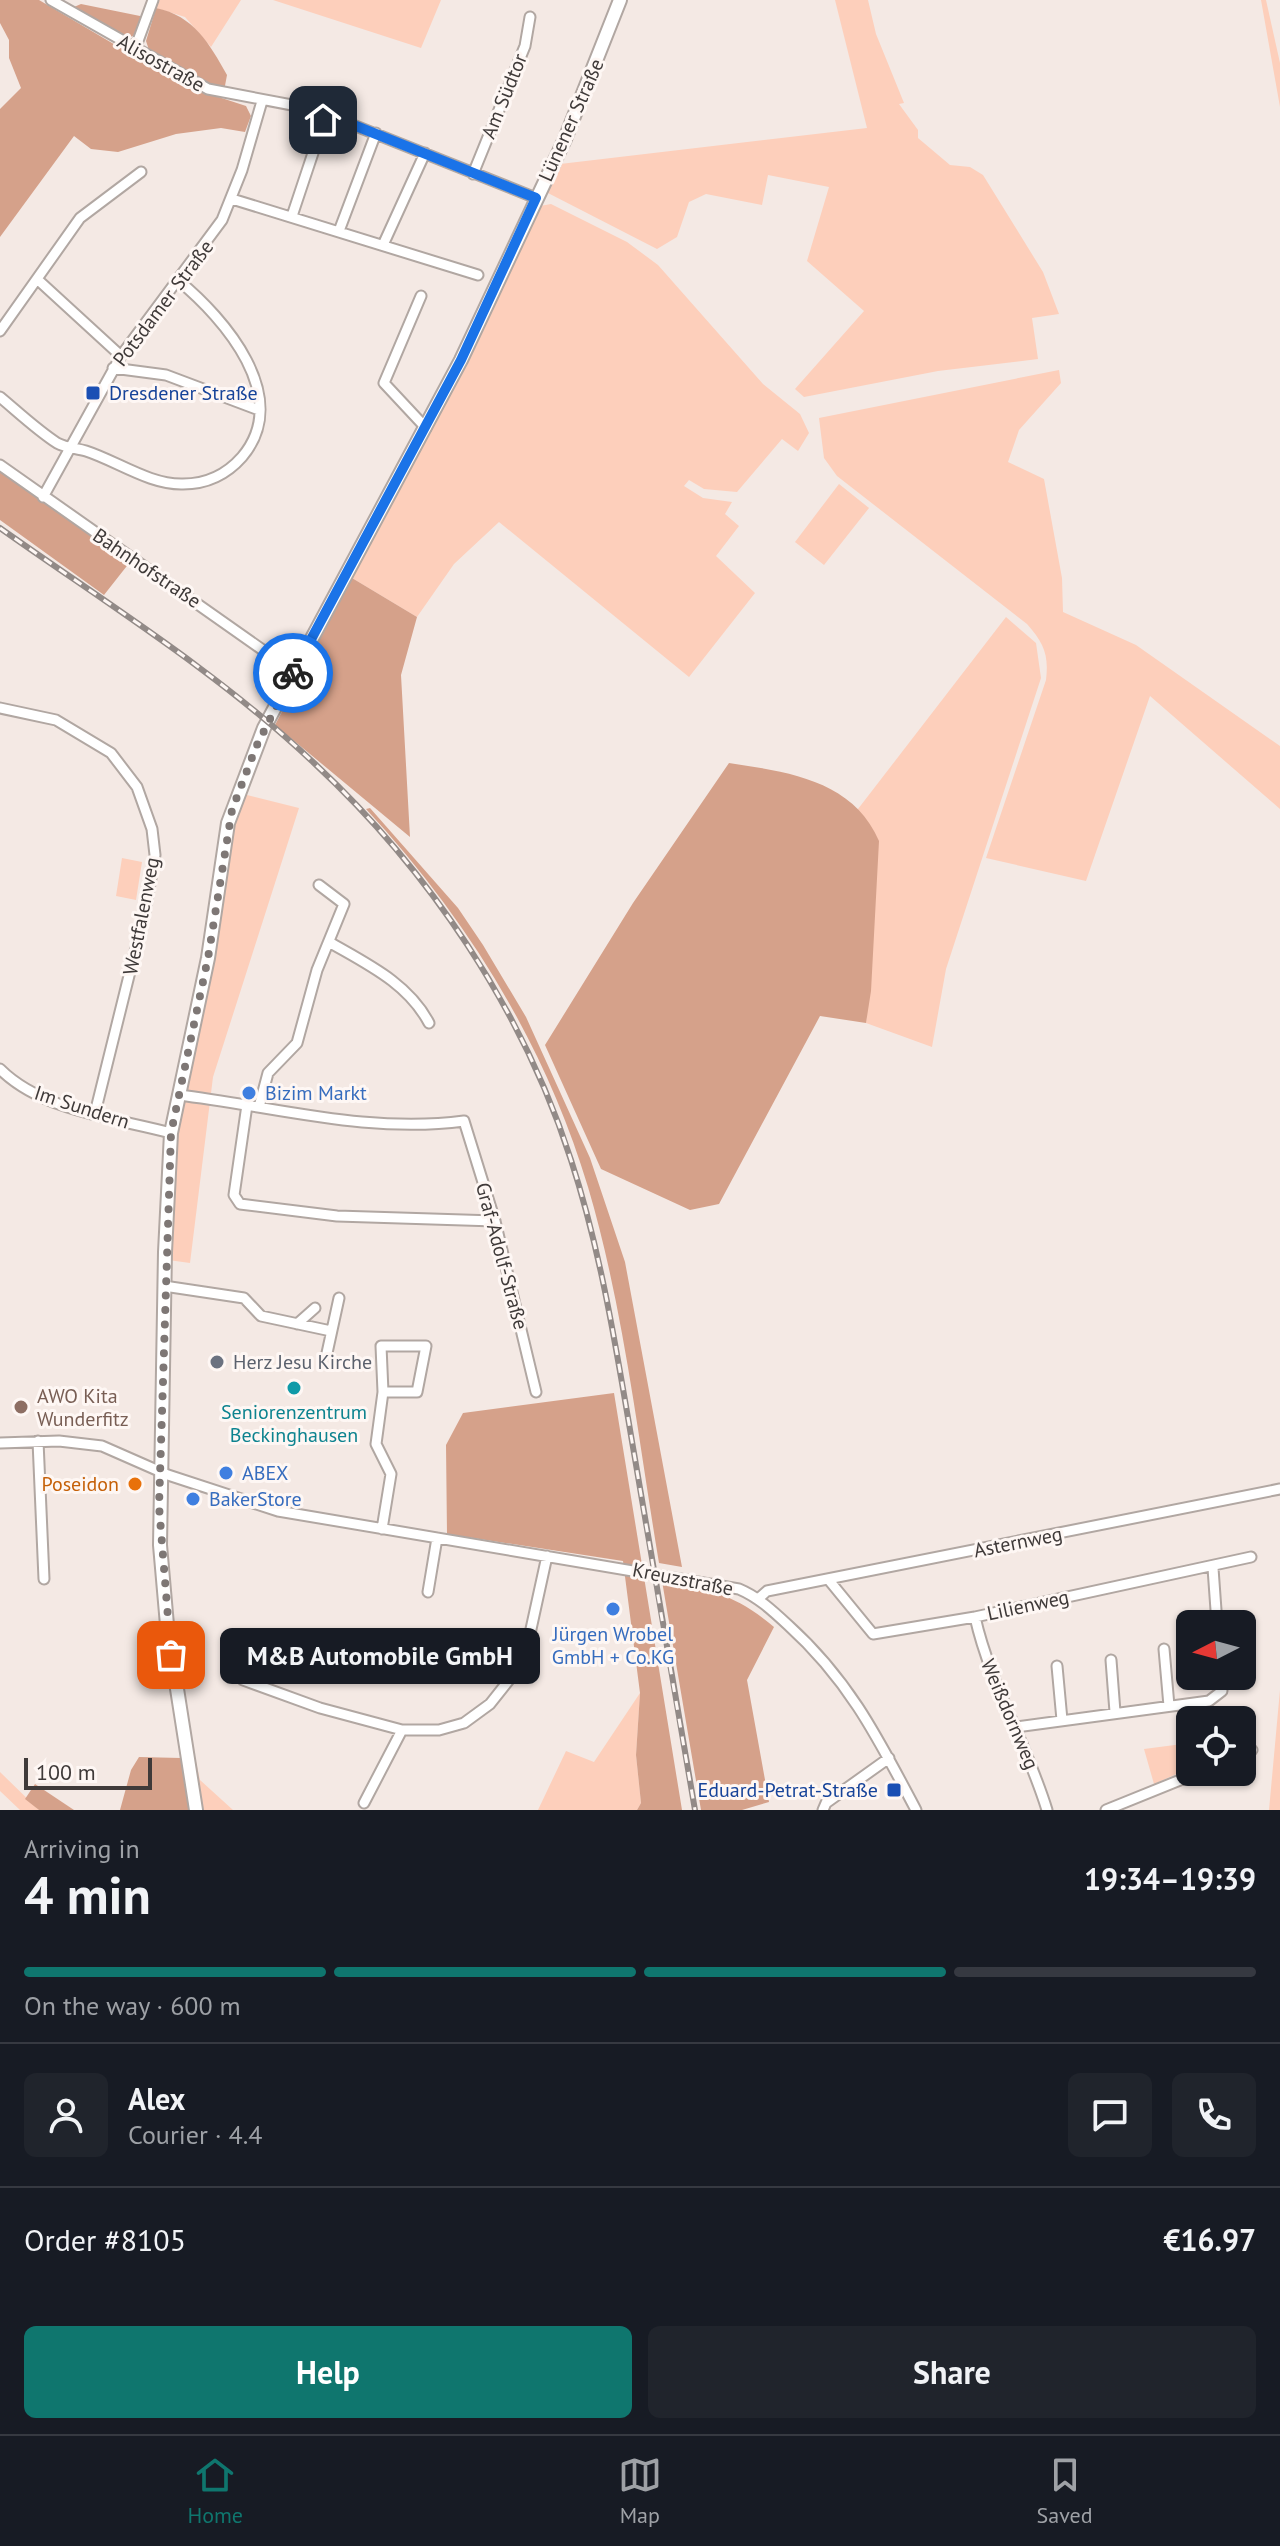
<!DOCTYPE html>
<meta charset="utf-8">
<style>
:root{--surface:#171b24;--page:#20242c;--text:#f1f3f6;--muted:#9ea1a6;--line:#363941;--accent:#0f766e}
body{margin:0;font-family:"PT Sans",sans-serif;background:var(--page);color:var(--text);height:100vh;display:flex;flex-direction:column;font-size:30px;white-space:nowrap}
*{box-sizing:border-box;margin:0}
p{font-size:26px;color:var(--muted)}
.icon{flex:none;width:44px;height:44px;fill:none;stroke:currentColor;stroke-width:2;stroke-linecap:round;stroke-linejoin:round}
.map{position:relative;height:1810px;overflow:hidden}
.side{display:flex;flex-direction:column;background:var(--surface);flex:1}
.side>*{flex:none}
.needle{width:52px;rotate:264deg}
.tools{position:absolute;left:1176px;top:1610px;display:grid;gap:16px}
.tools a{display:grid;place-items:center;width:80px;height:80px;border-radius:12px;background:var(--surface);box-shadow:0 2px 6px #0004;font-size:40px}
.scale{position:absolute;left:24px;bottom:20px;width:128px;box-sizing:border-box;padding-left:8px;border:4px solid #3f3a39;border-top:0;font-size:22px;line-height:28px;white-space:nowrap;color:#3f3a39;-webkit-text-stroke:6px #fef7f4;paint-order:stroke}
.pin{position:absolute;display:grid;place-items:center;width:68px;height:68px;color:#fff;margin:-34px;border-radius:16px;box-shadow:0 4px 12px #0006}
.courier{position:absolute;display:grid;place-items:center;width:80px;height:80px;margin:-40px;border:6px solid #1a73e8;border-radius:50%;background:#fff;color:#222;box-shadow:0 2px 10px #0007}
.bubble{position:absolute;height:56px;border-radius:12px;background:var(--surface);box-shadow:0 2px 6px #0004;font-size:26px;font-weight:700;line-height:56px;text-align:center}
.summary em{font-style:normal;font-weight:700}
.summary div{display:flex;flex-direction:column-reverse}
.summary{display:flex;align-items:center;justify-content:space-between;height:136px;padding:0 24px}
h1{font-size:52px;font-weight:700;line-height:60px}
.bar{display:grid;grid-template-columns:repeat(4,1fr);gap:12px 8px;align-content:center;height:96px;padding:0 24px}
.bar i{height:10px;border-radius:6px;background:var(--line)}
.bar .on{background:var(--accent)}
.bar p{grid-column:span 4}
.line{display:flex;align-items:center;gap:20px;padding:0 24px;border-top:2px solid var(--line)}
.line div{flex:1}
.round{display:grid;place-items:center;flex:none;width:84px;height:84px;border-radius:12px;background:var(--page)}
.button{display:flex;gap:16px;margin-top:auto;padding:16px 24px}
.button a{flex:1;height:92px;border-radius:12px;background:var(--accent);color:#fff;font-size:32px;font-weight:700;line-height:92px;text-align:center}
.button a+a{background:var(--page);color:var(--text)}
.tab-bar{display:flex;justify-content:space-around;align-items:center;height:112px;border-top:2px solid var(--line);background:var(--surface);font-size:22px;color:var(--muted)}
.tab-bar a{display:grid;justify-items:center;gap:4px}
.tab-bar .on{color:var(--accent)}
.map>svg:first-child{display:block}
.green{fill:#fdcfbb}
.forest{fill:#d5a18a}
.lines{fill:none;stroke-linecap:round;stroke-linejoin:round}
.minor-casing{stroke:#b1a7a2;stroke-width:13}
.major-casing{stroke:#b1a7a2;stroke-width:16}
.minor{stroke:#fff;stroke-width:9}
.major{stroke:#fff;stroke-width:12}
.rail-casing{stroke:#928a87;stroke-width:6}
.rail{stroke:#fef7f4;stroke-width:3;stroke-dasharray:9;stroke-linecap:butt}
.done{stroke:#7e7775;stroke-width:8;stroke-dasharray:0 14.4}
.route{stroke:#1a73e8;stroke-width:10}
.transit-dot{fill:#1a4fb4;stroke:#fef7f4;stroke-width:3}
.shop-dot{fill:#3f7fe0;stroke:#fef7f4;stroke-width:3}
.worship-dot{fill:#6b7280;stroke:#fef7f4;stroke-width:3}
.culture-dot{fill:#0f9aa8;stroke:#fef7f4;stroke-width:3}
.education-dot{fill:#8d6e63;stroke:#fef7f4;stroke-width:3}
.food-dot{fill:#e8710a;stroke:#fef7f4;stroke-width:3}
.labels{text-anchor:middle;stroke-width:6;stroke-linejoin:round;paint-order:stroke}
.street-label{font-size:20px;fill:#3f3a39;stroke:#fef7f4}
.transit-label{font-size:20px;fill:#164399;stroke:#fef7f4;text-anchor:start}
.shop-label{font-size:20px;fill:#366cbe;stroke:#fef7f4;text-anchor:start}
.worship-label{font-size:20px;fill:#5b616d;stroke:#fef7f4;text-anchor:start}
.education-label{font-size:20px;fill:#785e54;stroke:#fef7f4;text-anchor:start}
.culture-label{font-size:20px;fill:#0d838f;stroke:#fef7f4}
.food-label{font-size:20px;fill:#c56008;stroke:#fef7f4;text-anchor:end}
</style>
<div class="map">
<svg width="1280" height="1810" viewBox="0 0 1280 1810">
<rect width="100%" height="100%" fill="#f4e9e4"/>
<path class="green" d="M157 0H241L211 47 185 17 156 8Z
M273 0H441L421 48Z
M835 0H868L876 34 904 103 899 104 918 130V138L950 165 970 167 983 175 1043 272 1059 314 1032 318 1038 359 938 371 804 397 795 389 864 311 807 261 829 187 768 175 762 205 706 194 689 202 677 237 657 249 546 192 560 164 867 128Z
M1261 0H1266L1280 63V107Z
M551 204 627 242 658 265 763 384 800 414 809 433 798 451 782 439 737 492 704 489 689 480 684 486 703 498 732 502 725 514 739 526 716 556 755 593 689 677 499 522 454 564 417 617 352 578 468 360 540 206Z
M1059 370 1061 383 1019 430 1008 462 1044 479 1062 578 1063 612 1136 645 1280 746V809L1150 696 1086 881 986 858 1046 680C1049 655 1044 643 1027 624L837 476 824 458 819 418Z
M839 484 869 508 824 565 795 542Z
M1006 617 1036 643 1041 678 946 969 932 1047 866 1023 871 966 858 809Z
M235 792 299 808 213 1077 190 1263 161 1259 168 1143Z
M122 858 142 862 136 900 116 896Z
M1280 1690V1810H1269Z
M640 1693 636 1755 641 1803 637 1810H538L566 1751 594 1762Z
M1190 1743V1768L1154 1784 1144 1749Z
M195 1757 200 1780 233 1810H189L181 1758Z
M0 1772 39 1810H20L0 1791Z"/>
<path class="forest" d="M0 0H39L185 86 246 106 251 116 245 132 221 128 176 134 118 152 91 149 74 136 0 237V109L21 88 9 58V40L0 23Z
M81 4 145 17 138 34 127 38 74 7Z
M156 8C194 16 209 43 227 75L224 91 190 77 150 53 146 41Z
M0 468 130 562 104 595 0 520Z
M352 578 417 617 401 675 410 837 275 725Z
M729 763C788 772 853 780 879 841L871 991 866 1023 820 1016 719 1204 690 1210 601 1169 545 1045 633 903Z
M370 808 458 908 483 945 526 1017 590 1158 625 1262 682 1567 659 1563C638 1438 624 1309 588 1187 545 1044 467 918 366 809Z
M614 1393 682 1810H637L641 1803 636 1755 640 1693 623 1561 447 1534 446 1445 463 1413Z
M662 1581C711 1590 735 1594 774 1627L747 1680 769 1802 742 1810H701Z
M139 1757 181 1758 189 1810H120L131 1770Z
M35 1784 74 1810H39L25 1799Z"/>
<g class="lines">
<g class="minor-casing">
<path id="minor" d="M51 0 208 89 313 109 536 198
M135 49 153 0
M473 174 525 46 530 17
M232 199 478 275
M292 216 326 114
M339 231 376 133
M383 245 425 153
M37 279 121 356
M421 296 384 383 426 428
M0 331 80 218 141 172
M113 368 166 375 259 410
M0 397C18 412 37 430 57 443 66 448 76 448 86 451 117 461 150 485 183 484 207 484 227 474 242 457 293 397 224 318 179 281
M0 465 294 672
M43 497 121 356 222 220 242 170 262 101
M0 708 56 720 111 753 137 787 152 829 155 855 146 907 95 1113
M329 942C367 964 408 983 429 1023
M0 1069C42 1111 115 1118 171 1133
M178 1095C273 1106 367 1134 464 1121L495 1221 536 1392
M247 1105 234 1195 240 1204 337 1216 495 1221
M259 1107 268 1073 297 1043 317 970 344 904 319 885
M164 1286 244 1298 261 1316 331 1331
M297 1324 315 1308
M327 1353 339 1298
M38 1441 44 1579
M0 1443 59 1441 102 1446 168 1475 278 1511 739 1589C758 1597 773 1611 788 1625 849 1680 878 1738 916 1810
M382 1529 391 1474 376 1444 383 1392 381 1346H426L417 1392H383
M1213 1568 1217 1624
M828 1579 873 1634 975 1617 1251 1557
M428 1592 437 1538
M758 1599 767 1591 1280 1489
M975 1617C990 1684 1027 1744 1047 1810
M1164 1649 1169 1706
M1111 1660 1115 1712
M1057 1666 1062 1720
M243 1680 320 1708 402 1730H439L464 1723 490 1704 524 1661 547 1556
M1016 1727 1209 1701 1222 1691 1221 1676
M1242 1754 1252 1750
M364 1803 402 1730
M823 1810 826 1803 889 1758
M1106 1810 1200 1772"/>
</g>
<g class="major-casing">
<path id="major" d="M196 1810 167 1625 160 1545 165 1252 171 1133 208 958 228 823 264 728 461 360 565 139 620 0"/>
</g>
<use href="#minor" class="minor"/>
<use href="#major" class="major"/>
<g class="rail-casing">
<path id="rail" d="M0 528C106 603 219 673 314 763 429 870 523 1010 571 1160 602 1255 617 1354 634 1453 654 1572 674 1691 695 1810"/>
</g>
<use href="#rail" class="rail"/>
</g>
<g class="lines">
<path class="done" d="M171 1655 159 1506 171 1133 208 958 232 810 256 747 293 673"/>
<path class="route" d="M293 673 461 360 536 198 326 114 323 120"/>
</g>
<g class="transit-dot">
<rect x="85" y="385" width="16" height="16" rx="4"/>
<rect x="886" y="1782" width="16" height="16" rx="4"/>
</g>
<g class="shop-dot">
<circle cx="249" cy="1093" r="8"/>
<circle cx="226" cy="1473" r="8"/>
<circle cx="193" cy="1499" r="8"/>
<circle cx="613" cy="1609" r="8"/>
</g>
<circle class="worship-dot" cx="217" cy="1362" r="8"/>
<circle class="culture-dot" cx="294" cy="1388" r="8"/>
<circle class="education-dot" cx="21" cy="1407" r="8"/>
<circle class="food-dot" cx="135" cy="1484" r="8"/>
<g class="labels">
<g class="street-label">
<text transform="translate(161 63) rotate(29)" y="7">Alisostraße</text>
<text transform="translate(504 96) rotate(-68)" y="7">Am Südtor</text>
<text transform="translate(571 120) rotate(-66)" y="7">Lünener Straße</text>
<text transform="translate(163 303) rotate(-53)" y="7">Potsdamer Straße</text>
<text transform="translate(147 568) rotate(34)" y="7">Bahnhofstraße</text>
<text transform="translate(141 916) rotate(-79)" y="7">Westfalenweg</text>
<text transform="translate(82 1107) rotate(18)" y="7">Im Sundern</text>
<text transform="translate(502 1256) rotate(75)" y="7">Graf-Adolf-Straße</text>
<text transform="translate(1018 1542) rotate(-11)" y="7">Asternweg</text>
<text transform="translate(683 1579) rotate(11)" y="7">Kreuzstraße</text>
<text transform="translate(1028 1605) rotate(-12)" y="7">Lilienweg</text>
<text transform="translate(1010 1714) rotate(67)" y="7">Weißdornweg</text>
</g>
<g class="transit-label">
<text x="109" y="400">Dresdener Straße</text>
<text x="878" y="1797" text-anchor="end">Eduard-Petrat-Straße</text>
</g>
<g class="shop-label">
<text x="265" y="1100">Bizim Markt</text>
<text x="242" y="1480">ABEX</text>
<text x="209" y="1506">BakerStore</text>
<text x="613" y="1641" text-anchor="middle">Jürgen Wrobel<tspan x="613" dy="23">GmbH + Co.KG</tspan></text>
</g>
<g class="worship-label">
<text x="233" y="1369">Herz Jesu Kirche</text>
</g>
<g class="education-label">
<text x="37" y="1403">AWO Kita<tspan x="37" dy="23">Wunderfitz</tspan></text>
</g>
<g class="culture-label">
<text x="294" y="1419">Seniorenzentrum<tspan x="294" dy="23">Beckinghausen</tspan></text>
</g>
<g class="food-label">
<text x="119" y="1491">Poseidon</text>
</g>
</g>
</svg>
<div class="tools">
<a><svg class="needle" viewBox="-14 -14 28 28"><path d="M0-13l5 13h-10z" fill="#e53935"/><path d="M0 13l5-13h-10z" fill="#9ea1a6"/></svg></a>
<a><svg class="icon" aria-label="locate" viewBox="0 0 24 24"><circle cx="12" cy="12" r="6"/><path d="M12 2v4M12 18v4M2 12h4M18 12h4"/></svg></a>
</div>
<div class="scale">100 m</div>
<div class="pin" style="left:171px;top:1655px;background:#ea580c"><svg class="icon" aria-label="bag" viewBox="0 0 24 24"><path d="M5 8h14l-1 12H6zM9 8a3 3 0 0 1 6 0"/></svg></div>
<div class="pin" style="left:323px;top:120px;background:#1f2937"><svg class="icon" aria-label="home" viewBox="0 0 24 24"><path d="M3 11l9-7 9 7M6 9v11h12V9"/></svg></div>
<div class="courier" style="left:293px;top:673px"><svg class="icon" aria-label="bike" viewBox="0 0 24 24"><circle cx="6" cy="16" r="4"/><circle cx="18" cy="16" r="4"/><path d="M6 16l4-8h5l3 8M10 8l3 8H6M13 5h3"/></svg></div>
<div class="bubble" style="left:220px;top:1628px;width:320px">M&amp;B Automobile GmbH</div>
</div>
<section class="side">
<div class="summary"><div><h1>4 min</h1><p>Arriving in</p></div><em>19:34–19:39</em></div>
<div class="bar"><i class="on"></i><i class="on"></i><i class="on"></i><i></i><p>On the way · 600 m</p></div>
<div class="line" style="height:144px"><a class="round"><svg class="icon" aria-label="person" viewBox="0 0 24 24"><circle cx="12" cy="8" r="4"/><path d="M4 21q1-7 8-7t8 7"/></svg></a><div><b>Alex</b><p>Courier · 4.4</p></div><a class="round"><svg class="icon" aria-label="chat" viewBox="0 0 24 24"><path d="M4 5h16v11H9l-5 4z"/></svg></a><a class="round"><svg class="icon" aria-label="phone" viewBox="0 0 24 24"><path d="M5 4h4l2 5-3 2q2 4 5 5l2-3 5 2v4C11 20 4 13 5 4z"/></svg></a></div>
<div class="line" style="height:104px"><div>Order #8105</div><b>€16.97</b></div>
<div class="button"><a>Help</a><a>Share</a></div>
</section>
<nav class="tab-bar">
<a class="on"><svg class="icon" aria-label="home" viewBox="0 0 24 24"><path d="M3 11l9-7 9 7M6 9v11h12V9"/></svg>Home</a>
<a><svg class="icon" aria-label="map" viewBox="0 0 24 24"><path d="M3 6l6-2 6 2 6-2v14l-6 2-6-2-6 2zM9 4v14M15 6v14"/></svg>Map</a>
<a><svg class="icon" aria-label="saved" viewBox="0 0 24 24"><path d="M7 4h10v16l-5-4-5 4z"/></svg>Saved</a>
</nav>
